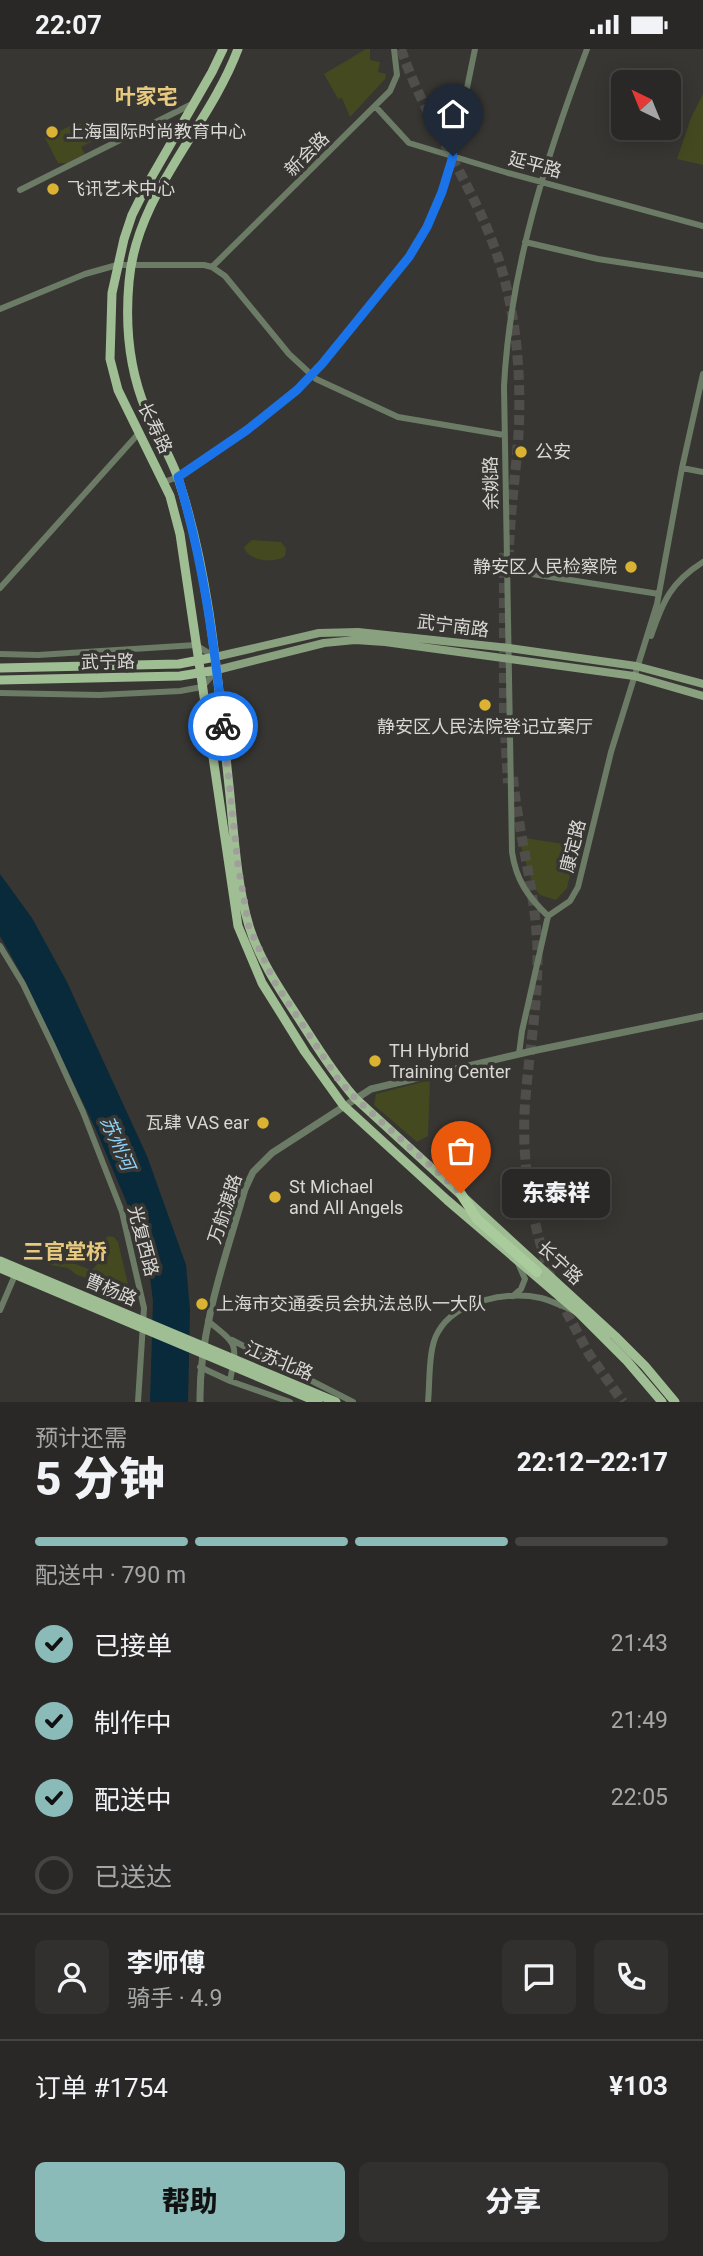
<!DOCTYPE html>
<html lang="zh">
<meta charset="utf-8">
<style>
:root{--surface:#292826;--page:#31302e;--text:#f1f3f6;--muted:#a5a6a7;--line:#454443;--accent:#8bbbb9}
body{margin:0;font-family:Roboto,"Noto Sans SC",sans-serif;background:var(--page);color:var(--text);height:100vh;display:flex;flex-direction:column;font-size:26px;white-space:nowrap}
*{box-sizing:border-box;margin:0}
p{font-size:23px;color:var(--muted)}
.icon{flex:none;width:38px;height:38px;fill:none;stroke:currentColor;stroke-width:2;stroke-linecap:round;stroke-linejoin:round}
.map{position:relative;height:1353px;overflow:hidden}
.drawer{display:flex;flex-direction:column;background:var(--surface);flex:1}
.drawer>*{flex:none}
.needle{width:46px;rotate:317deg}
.controls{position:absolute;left:611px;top:21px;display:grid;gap:14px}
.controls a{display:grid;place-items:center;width:70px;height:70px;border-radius:10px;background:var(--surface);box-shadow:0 4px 18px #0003,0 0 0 2px var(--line);font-size:35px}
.pin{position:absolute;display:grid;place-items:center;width:60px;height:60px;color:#fff;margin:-72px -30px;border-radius:50% 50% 50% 0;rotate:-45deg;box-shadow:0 0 7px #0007}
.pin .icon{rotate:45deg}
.courier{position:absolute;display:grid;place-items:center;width:70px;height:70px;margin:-35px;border:5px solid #1a73e8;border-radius:50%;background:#fff;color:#222;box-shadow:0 2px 9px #0007}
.bubble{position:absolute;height:49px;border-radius:10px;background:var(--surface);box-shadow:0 4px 18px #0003,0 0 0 2px var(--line);font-size:23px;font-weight:800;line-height:49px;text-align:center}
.summary em{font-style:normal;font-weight:800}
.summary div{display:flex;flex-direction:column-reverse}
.summary{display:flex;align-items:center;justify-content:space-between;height:119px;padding:0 35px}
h1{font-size:46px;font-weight:800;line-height:52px}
.bar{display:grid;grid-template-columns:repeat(4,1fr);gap:10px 7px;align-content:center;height:84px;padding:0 35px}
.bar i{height:9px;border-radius:5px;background:var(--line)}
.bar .selected{background:var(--accent)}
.bar p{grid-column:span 4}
.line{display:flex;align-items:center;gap:18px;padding:0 35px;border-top:2px solid var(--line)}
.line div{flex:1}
.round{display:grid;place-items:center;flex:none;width:74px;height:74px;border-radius:10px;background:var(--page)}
ol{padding:0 35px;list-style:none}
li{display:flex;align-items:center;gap:21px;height:77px}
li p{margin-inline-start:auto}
li .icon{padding:7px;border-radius:50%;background:var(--accent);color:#111;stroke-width:4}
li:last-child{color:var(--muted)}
li i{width:38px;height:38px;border:4px solid var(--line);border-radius:50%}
.button{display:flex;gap:14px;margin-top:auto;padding:14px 35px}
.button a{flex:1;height:80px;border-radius:10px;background:var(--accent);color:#111;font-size:28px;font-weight:800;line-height:80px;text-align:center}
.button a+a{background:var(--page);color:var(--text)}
.status{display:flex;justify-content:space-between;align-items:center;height:49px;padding:0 35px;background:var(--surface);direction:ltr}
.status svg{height:19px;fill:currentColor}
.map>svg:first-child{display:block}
.green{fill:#444920}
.water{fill:#082a3a}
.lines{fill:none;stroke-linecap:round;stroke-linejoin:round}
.trunk-tunnel{stroke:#4f4e4a;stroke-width:10;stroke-dasharray:10 5;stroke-linecap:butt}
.minor{stroke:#6c7b66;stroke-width:6}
.tertiary{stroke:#6c7b66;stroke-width:7}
.secondary{stroke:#8aa180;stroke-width:8}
.primary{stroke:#a0be94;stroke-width:9}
.trunk{stroke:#aacc9d;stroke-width:10}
.done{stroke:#a09f9c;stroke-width:7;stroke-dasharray:0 12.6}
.route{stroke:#1a73e8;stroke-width:9}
.poi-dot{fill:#dcb233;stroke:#373632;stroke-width:2.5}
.labels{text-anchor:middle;stroke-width:7;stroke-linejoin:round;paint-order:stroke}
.poi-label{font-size:18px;fill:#d9d8d5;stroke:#373632;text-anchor:start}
.street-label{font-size:18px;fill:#d9d8d5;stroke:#373632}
.water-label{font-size:19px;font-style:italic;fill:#8fd4fb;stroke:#373632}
.quarter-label{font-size:21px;font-weight:bold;fill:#e7ca7e;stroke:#373632}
</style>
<div class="status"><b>22:07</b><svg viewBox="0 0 49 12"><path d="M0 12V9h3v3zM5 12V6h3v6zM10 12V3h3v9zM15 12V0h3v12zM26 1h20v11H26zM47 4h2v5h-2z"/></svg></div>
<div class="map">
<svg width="703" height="1353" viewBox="0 0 703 1353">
<rect width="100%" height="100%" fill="#373632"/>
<path class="green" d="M366 0H370V11L380 13 378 23 386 25 385 30 350 68 342 49 338 50 324 25Z
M703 45V116L677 110 691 69Z
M81 75 91 93 81 98 85 105 67 114H58L45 89 72 76Z
M252 491 281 493 286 499 285 507C275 515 247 512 244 498Z
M518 788 577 797 567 839 556 851 540 846 533 837Z
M430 1031 428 1087 417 1093 374 1056 376 1045Z
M108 1187 114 1188 118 1193 128 1235 116 1240 106 1239 92 1231 77 1226 68 1219 51 1216 48 1213 50 1209 78 1193 86 1195 88 1200 85 1208 72 1205 70 1213 91 1221C104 1213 99 1198 108 1187Z"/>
<path class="water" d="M0 825 32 869 67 933 147 1107 186 1216 190 1261 188 1353H150L153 1252 150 1228 126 1152 97 1083 24 930 0 887Z"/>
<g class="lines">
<path class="trunk-tunnel" d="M401 0C424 69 469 129 494 197 515 254 521 316 519 376 517 418 510 461 509 503
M504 504V664L508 734
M513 728C518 783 534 836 537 891 540 946 529 1000 525 1055 521 1116 532 1175 552 1232
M559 1249 589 1305 623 1353"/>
<path class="minor" d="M375 57 409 94 508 124 703 177
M20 141 194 54
M525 193 598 210 703 226
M212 218 390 42 397 26 394 0
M0 260 85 225 117 216H204L212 218 225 227 289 305 316 330 398 368 504 386
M682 419 703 423
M164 433 178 428 247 381 297 341 322 315 409 208 427 178 442 143 453 107 475 0
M507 524 532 525 659 545
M0 539 139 384
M651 587C663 552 671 533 703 513
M0 605 38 606 196 596 215 608
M0 644 99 646 180 642 202 638 217 621
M548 867C528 848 516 831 512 803L504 337C510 220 546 109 587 0
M0 897 23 935 52 995 83 1063 122 1163 144 1259 138 1353
M519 1005 522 982 548 867 570 852 578 838 611 703 657 555 682 419 703 325
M513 1247 521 1240 525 1230 518 1214
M0 1261 15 1226
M208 1272C239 1297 237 1294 230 1332
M232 1291 353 1353
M200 1318 230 1332 290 1353
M428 1353C430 1334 428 1299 438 1283 456 1251 508 1242 541 1249 552 1252 562 1257 572 1261"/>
<path class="tertiary" d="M200 1353C199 1280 225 1210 245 1140L253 1123 272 1104 371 1040 532 1002 703 967"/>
<path class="secondary" d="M215 608 319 584 358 583 509 599 636 617 703 635
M217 621 324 594 355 591 385 593 634 627 703 647"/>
<path class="primary" d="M223 0 212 23 147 136 132 166 124 190 112 244 110 310 118 341 170 447 180 485 238 877 262 934 305 1003 343 1056 447 1151 579 1264 627 1312 662 1353
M238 0C208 80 136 145 129 233 125 277 129 320 146 361 156 385 171 407 179 432 211 531 218 635 229 737 234 783 236 833 249 877 260 913 283 945 303 976 319 1001 335 1026 355 1049L615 1287 645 1317 675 1353
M0 619 179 615 215 608
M0 631 180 627 217 621
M0 1212 336 1353
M0 1219 318 1353"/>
<path class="trunk" d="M461 1145 477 1170 537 1223"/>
</g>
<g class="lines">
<path class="done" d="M223 677 238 817 249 878 274 932 338 1030 355 1049 461 1144"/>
<path class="route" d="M223 677C214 593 203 510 178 428L247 381 297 341 322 315 409 208 427 178 442 143 453 107"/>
</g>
<g class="poi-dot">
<circle cx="52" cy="83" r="7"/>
<circle cx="53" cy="140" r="7"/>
<circle cx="521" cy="403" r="7"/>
<circle cx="631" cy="518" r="7"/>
<circle cx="485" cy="656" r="7"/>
<circle cx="375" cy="1012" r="7"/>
<circle cx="263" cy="1074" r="7"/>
<circle cx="275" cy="1148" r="7"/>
<circle cx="202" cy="1255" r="7"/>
</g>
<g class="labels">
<g class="poi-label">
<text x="66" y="89">上海国际时尚教育中心</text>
<text x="67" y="146">飞讯艺术中心</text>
<text x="535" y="409">公安</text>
<text x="617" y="524" text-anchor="end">静安区人民检察院</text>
<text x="485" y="684" text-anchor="middle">静安区人民法院登记立案厅</text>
<text x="389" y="1008">TH Hybrid<tspan x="389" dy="21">Training Center</tspan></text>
<text x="249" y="1080" text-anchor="end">瓦肆 VAS ear</text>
<text x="289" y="1144">St Michael<tspan x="289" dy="21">and All Angels</tspan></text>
<text x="216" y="1261">上海市交通委员会执法总队一大队</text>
</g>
<g class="street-label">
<text transform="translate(307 105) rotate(-45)" y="6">新会路</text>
<text transform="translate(535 116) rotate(15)" y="6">延平路</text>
<text transform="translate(155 379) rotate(64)" y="6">长寿路</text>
<text transform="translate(491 434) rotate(-91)" y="6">余姚路</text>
<text transform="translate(453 577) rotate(7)" y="6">武宁南路</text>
<text transform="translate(108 613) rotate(-1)" y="6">武宁路</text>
<text transform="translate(573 797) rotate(-76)" y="6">康定路</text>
<text transform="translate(225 1160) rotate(-72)" y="6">万航渡路</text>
<text transform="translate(143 1192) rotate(75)" y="6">光复西路</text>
<text transform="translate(560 1214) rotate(43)" y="6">长宁路</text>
<text transform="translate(111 1241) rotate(23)" y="6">曹杨路</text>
<text transform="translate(279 1312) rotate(23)" y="6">江苏北路</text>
</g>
<g class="water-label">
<text transform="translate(118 1094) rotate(66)" y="7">苏州河</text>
</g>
<g class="quarter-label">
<text x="146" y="55">叶家宅</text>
<text x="65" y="1210">三官堂桥</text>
</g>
</g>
</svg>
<div class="controls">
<a><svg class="needle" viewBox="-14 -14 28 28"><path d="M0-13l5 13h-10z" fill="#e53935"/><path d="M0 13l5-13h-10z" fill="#a5a6a7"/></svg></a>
</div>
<div class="pin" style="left:461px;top:1144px;background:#ea580c"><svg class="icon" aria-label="bag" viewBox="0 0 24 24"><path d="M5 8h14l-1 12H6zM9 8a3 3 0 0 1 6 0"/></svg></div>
<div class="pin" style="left:453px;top:107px;background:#1f2937"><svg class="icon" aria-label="home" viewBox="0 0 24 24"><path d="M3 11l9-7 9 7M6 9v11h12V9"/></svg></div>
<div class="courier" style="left:223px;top:677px"><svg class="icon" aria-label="bike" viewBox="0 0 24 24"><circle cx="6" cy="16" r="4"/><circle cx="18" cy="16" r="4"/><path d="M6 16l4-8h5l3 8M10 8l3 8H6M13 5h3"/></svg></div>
<div class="bubble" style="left:502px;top:1120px;width:108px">东泰祥</div>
</div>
<section class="drawer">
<div class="summary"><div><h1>5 分钟</h1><p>预计还需</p></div><em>22:12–22:17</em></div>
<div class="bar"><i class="selected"></i><i class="selected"></i><i class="selected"></i><i></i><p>配送中 · 790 m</p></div>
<ol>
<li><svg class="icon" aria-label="check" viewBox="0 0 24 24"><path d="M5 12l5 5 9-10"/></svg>已接单<p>21:43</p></li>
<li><svg class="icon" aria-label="check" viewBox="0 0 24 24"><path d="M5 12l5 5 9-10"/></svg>制作中<p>21:49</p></li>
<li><svg class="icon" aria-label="check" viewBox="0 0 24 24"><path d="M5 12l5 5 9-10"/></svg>配送中<p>22:05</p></li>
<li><i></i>已送达</li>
</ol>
<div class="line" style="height:126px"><a class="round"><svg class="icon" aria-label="person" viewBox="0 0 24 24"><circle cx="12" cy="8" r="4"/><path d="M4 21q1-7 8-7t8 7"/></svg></a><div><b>李师傅</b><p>骑手 · 4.9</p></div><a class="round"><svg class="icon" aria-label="chat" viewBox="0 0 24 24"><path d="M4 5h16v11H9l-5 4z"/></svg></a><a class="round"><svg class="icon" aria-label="phone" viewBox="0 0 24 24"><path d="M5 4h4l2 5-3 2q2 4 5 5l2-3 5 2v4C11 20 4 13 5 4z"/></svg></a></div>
<div class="line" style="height:91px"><div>订单 #1754</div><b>¥103</b></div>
<div class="button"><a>帮助</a><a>分享</a></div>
</section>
